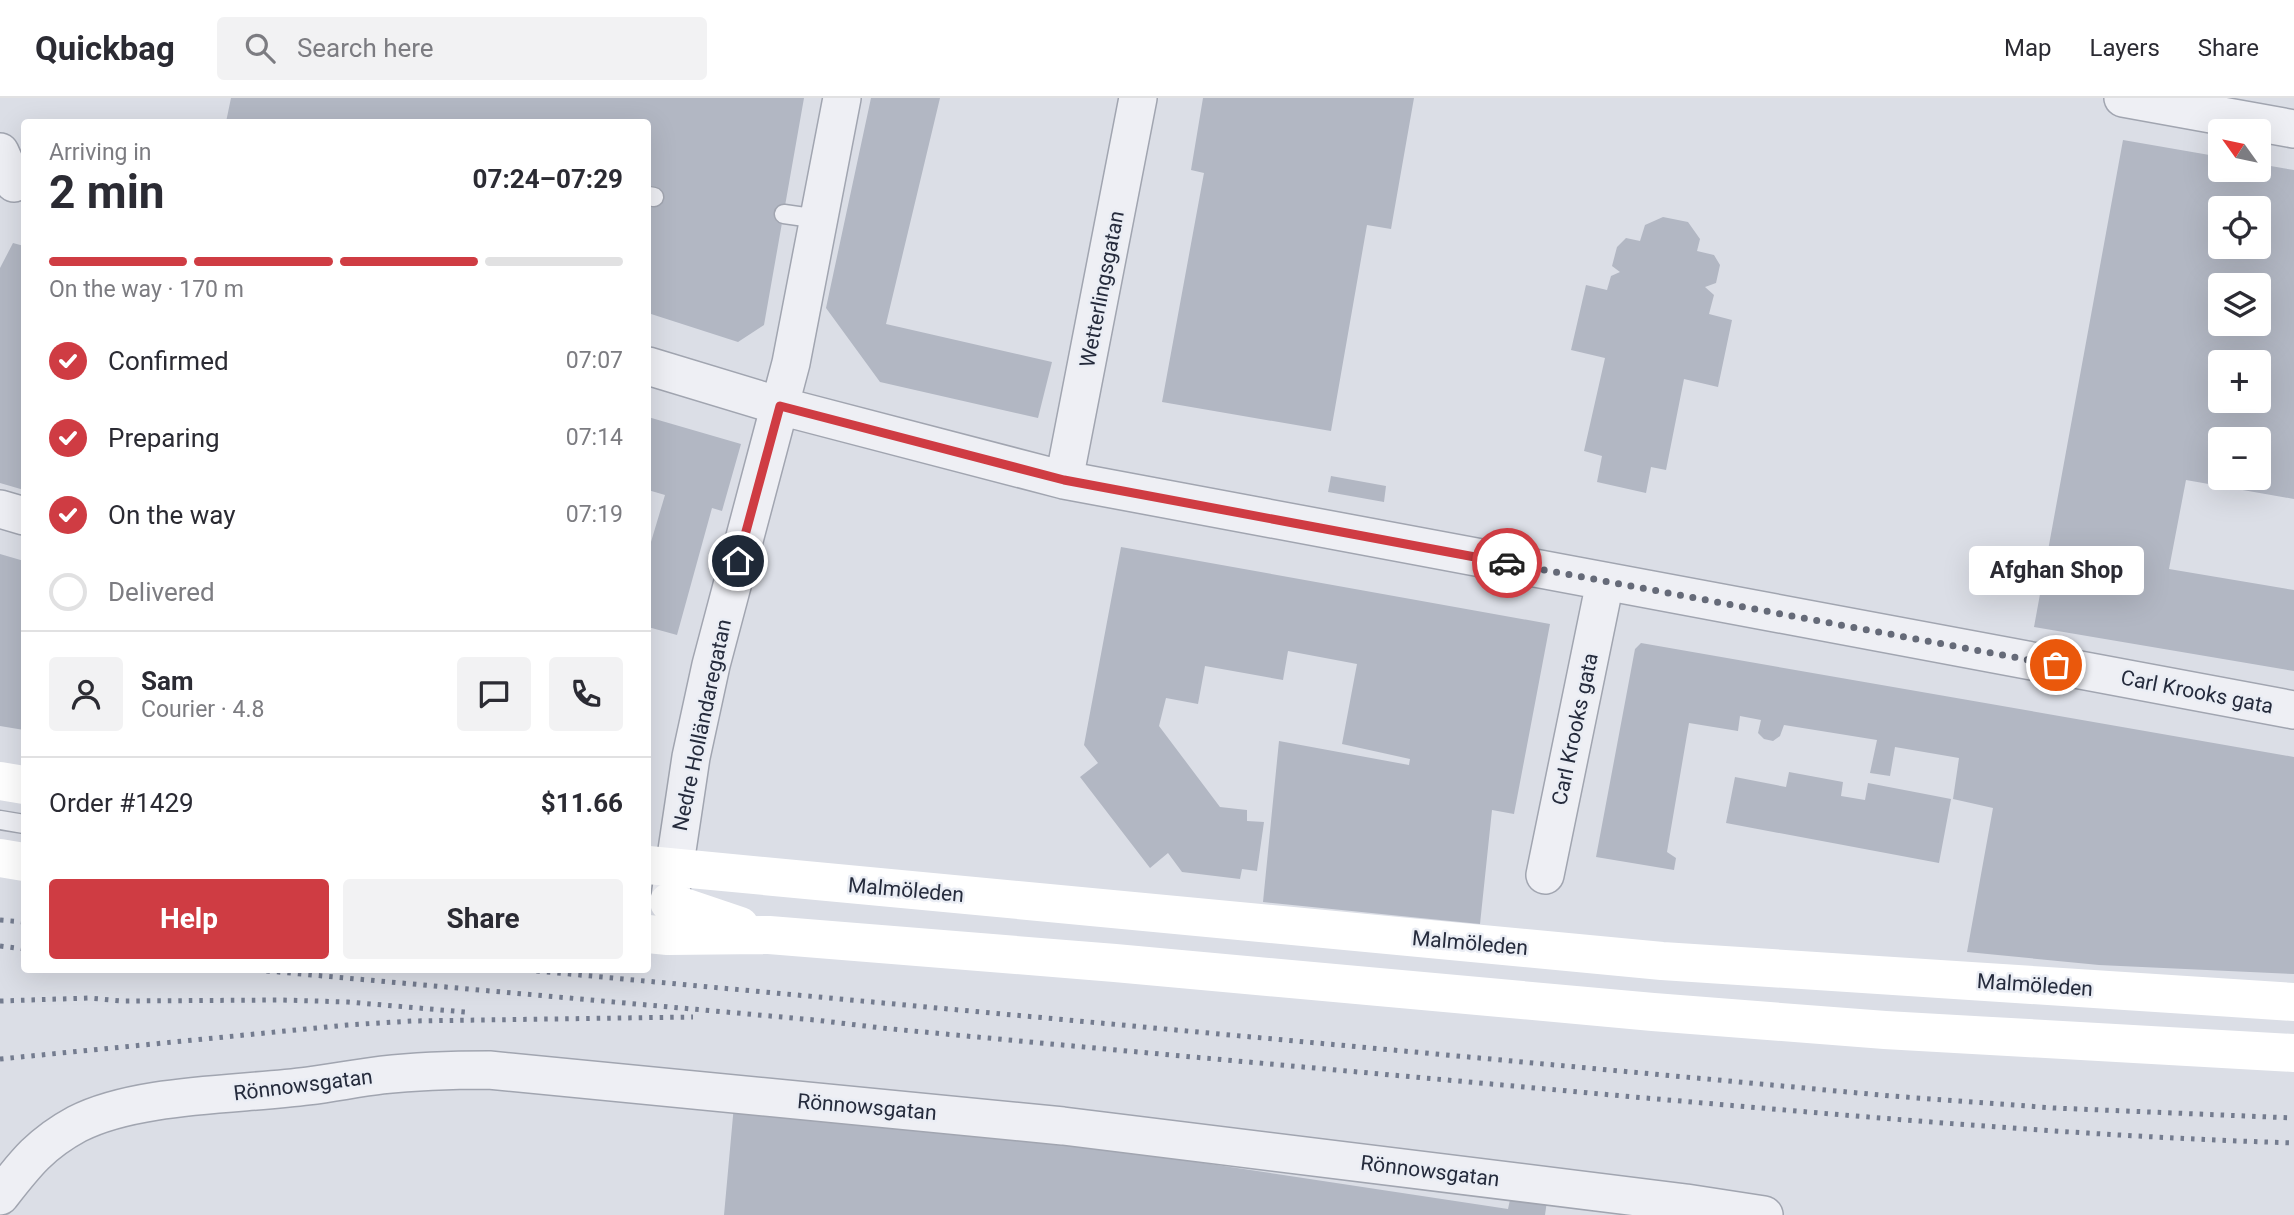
<!DOCTYPE html>
<meta charset="utf-8">
<style>
:root{--surface:#fff;--page:#f2f2f3;--text:#2b2b33;--muted:#7c7c81;--line:#e1e1e2;--accent:#cf3c43}
body{margin:0;font-family:Roboto,sans-serif;background:var(--page);color:var(--text);height:100vh;display:flex;flex-direction:column;font-size:26px;white-space:nowrap}
*{box-sizing:border-box;margin:0}
p{font-size:23px;color:var(--muted)}
.icon{flex:none;width:38px;height:38px;fill:none;stroke:currentColor;stroke-width:2;stroke-linecap:round;stroke-linejoin:round}
.map{position:relative;flex:1;overflow:hidden}
.sheet{position:absolute;left:21px;top:21px;width:630px;height:854px;display:flex;flex-direction:column;background:var(--surface);border-radius:7px;box-shadow:0 7px 28px #0002}
.sheet>*{flex:none}
.needle{width:46px;rotate:303deg}
.tools{position:absolute;left:2208px;top:21px;display:grid;gap:14px}
.tools a{display:grid;place-items:center;width:63px;height:63px;border-radius:7px;background:var(--surface);box-shadow:0 7px 28px #0002;font-size:35px}
.pin{position:absolute;display:grid;place-items:center;width:60px;height:60px;color:#fff;margin:-30px;border:4px solid #fff;border-radius:50%;box-shadow:0 2px 7px #0007}
.courier{position:absolute;display:grid;place-items:center;width:70px;height:70px;margin:-35px;border:5px solid #cf3c43;border-radius:50%;background:#fff;color:#222;box-shadow:0 2px 9px #0007}
.bubble{position:absolute;height:49px;border-radius:7px;background:var(--surface);box-shadow:0 7px 28px #0002;font-size:23px;font-weight:700;line-height:49px;text-align:center}
.headline em{font-style:normal;font-weight:700}
.headline div{display:flex;flex-direction:column-reverse}
.headline{display:flex;align-items:center;justify-content:space-between;height:119px;padding:0 28px}
h1{font-size:46px;font-weight:700;line-height:52px}
.bar{display:grid;grid-template-columns:repeat(4,1fr);gap:10px 7px;align-content:center;height:84px;padding:0 28px}
.bar i{height:9px;border-radius:5px;background:var(--line)}
.bar .selected{background:var(--accent)}
.bar p{grid-column:span 4}
.line{display:flex;align-items:center;gap:18px;padding:0 28px;border-top:2px solid var(--line)}
.line div{flex:1}
.round{display:grid;place-items:center;flex:none;width:74px;height:74px;border-radius:7px;background:var(--page)}
ol{padding:0 28px;list-style:none}
li{display:flex;align-items:center;gap:21px;height:77px}
li p{margin-inline-start:auto}
li .icon{padding:7px;border-radius:50%;background:var(--accent);color:#fff;stroke-width:4}
li:last-child{color:var(--muted)}
li i{width:38px;height:38px;border:4px solid var(--line);border-radius:50%}
.primary-button{display:flex;gap:14px;margin-top:auto;padding:14px 28px}
.primary-button a{flex:1;height:80px;border-radius:7px;background:var(--accent);color:#fff;font-size:28px;font-weight:700;line-height:80px;text-align:center}
.primary-button a+a{background:var(--page);color:var(--text)}
header{display:flex;align-items:center;gap:42px;box-sizing:border-box;height:98px;padding:0 35px;background:var(--surface);border-bottom:2px solid var(--line)}
header strong{font-size:33px}
nav{display:flex;gap:38px;margin-inline-start:auto;font-size:24px}
.search{width:490px;height:63px;background:var(--page);display:flex;align-items:center;gap:18px;box-sizing:border-box;padding:0 24px;border-radius:7px;color:var(--muted);font-size:26px}
.map>svg:first-child{display:block}
.building{fill:#b2b7c3;fill-rule:evenodd}
.lines{fill:none;stroke-linecap:round;stroke-linejoin:round}
.lane-casing{stroke:#a1a5b0;stroke-width:21}
.street-casing{stroke:#a1a5b0;stroke-width:40}
.lane{stroke:#eeeff4;stroke-width:18}
.street{stroke:#eeeff4;stroke-width:37}
.secondary{stroke:#fff;stroke-width:38}
.rail{stroke:#747c8f;stroke-width:5;stroke-dasharray:3.5 7;stroke-linecap:butt}
.done{stroke:#656a78;stroke-width:7;stroke-dasharray:0 12.6}
.route{stroke:#cf3c43;stroke-width:9}
.labels{text-anchor:middle;stroke-width:5;stroke-linejoin:round;paint-order:stroke}
.street-label{font-size:21px;fill:#252b3c;stroke:#eaedf4}
</style>
<header>
<strong>Quickbag</strong>
<div class="search"><svg class="icon" aria-label="search" viewBox="0 0 24 24"><circle cx="10" cy="10" r="6"/><path d="M15 15l6 6"/></svg>Search here</div>
<nav><a>Map</a><a>Layers</a><a>Share</a></nav>
</header>
<div class="map">
<svg width="2294" height="1117" viewBox="0 0 2294 1117">
<rect width="100%" height="100%" fill="#dbdee6"/>
<path class="building" d="M231 0H804L764 227 738 244 648 215V24H226Z
M871 0H940L886 226 1052 264 1038 320 880 284 826 210Z
M1203 0H1414L1391 131 1367 127 1331 333 1162 304 1204 75 1191 72Z
M2123 42 2221 59V72H2259V66L2294 72V401L2186 382 2169 471 2294 492V573L2034 529ZM2221 110H2259V149H2221ZM2221 187H2259V226H2221ZM2221 264H2259V303H2221ZM2221 341H2259V380H2221Z
M1663 119 1688 124 1700 141 1697 153 1714 157 1720 167 1716 185 1705 189 1714 197 1709 216 1732 222 1718 289 1684 281 1666 372 1651 369 1646 395 1597 384 1602 358 1584 353 1605 260 1571 252 1586 187 1607 192 1611 178 1620 174 1612 168 1617 149 1626 140 1640 143 1645 127Z
M13 145 24 148V392L0 385V170Z
M648 319 741 346 722 413 712 410 677 537 648 529V454L665 397 648 392Z
M1331 378 1386 388 1384 404 1328 394Z
M1121 449 1550 526 1514 716 1492 712 1480 826 1263 804 1279 643 1409 667 1410 661 1342 646 1357 566 1288 553 1283 582 1205 568 1198 606 1166 600 1159 628 1220 709 1247 712V723L1264 724 1257 773 1242 771 1240 781 1182 774 1168 755 1150 770 1080 679 1098 665 1084 647Z
M0 456 24 463V632L0 628Z
M1641 545 2294 659V876L2099 867 1967 854 1993 710 1953 701 1959 660 1895 649 1890 678 1870 675 1877 642 1784 627 1780 638 1773 643 1764 641 1758 635 1761 622 1740 618 1738 633 1689 625 1667 754 1676 760 1674 772 1596 759 1635 551Z
M1789 674 1843 684 1841 698 1865 702 1868 685 1951 701 1939 765 1726 725 1735 679 1786 689Z
M734 1007 1126 1054 1128 1050 1157 1058 1508 1111 1511 1097 1547 1103 1545 1117H724Z"/>
<g class="lines">
<g class="lane-casing">
<path id="lane" d="M648 98 654 99
M784 116 819 121
M0 722 24 726"/>
</g>
<g class="street-casing">
<path id="street" d="M2123 0 2294 31
M0 54 14 85
M648 268 780 308 1064 382 2294 612
M1064 382 1138 0
M0 411 24 418
M1545 777 1605 484
M670 799 691 659 711 567 791 265 842 0
M0 1098C25 1066 40 1046 77 1026 137 995 240 997 308 988 333 985 357 980 382 977 418 973 453 972 489 972L1063 1028 1686 1105 1764 1117"/>
</g>
<use href="#lane" class="lane"/>
<use href="#street" class="street"/>
<path class="secondary" d="M0 683 24 687
M0 760 24 764
M648 767 1662 863 2294 904
M669 804 740 828
M648 836 668 838 769 837 1115 865 1653 914 1885 932 2294 955"/>
<path class="rail" d="M0 822 24 824
M0 848 24 851
M256 872 815 922 882 930C1132 954 1383 976 1634 999 1854 1018 2073 1038 2294 1045
M526 872 1891 998 2054 1010 2294 1020
M0 903 89 900 122 903 282 902 348 904 465 914
M0 961 347 927 412 923 693 919"/>
</g>
<g class="lines">
<path class="done" d="M1507 465 2056 567"/>
<path class="route" d="M738 463 780 308 1064 382 1507 465"/>
</g>
<g class="labels">
<g class="street-label">
<text transform="translate(1102 191) rotate(-79)" y="7">Wetterlingsgatan</text>
<text transform="translate(2197 594) rotate(11)" y="7">Carl Krooks gata</text>
<text transform="translate(702 627) rotate(-78)" y="7">Nedre Holländaregatan</text>
<text transform="translate(1575 631) rotate(-78)" y="7">Carl Krooks gata</text>
<text transform="translate(906 792) rotate(5)" y="7">Malmöleden</text>
<text transform="translate(1470 845) rotate(5)" y="7">Malmöleden</text>
<text transform="translate(2035 887) rotate(4)" y="7">Malmöleden</text>
<text transform="translate(303 987) rotate(-7)" y="7">Rönnowsgatan</text>
<text transform="translate(867 1009) rotate(5)" y="7">Rönnowsgatan</text>
<text transform="translate(1430 1073) rotate(7)" y="7">Rönnowsgatan</text>
</g>
</g>
</svg>
<div class="tools">
<a><svg class="needle" viewBox="-14 -14 28 28"><path d="M0-13l5 13h-10z" fill="#e53935"/><path d="M0 13l5-13h-10z" fill="#7c7c81"/></svg></a>
<a><svg class="icon" aria-label="locate" viewBox="0 0 24 24"><circle cx="12" cy="12" r="6"/><path d="M12 2v4M12 18v4M2 12h4M18 12h4"/></svg></a>
<a><svg class="icon" aria-label="layers" viewBox="0 0 24 24"><path d="M12 4l9 5-9 5-9-5zM3 14l9 5 9-5"/></svg></a>
<a>+</a>
<a>−</a>
</div>
<div class="pin" style="left:2056px;top:567px;background:#ea580c"><svg class="icon" aria-label="bag" viewBox="0 0 24 24"><path d="M5 8h14l-1 12H6zM9 8a3 3 0 0 1 6 0"/></svg></div>
<div class="pin" style="left:738px;top:463px;background:#1f2937"><svg class="icon" aria-label="home" viewBox="0 0 24 24"><path d="M3 11l9-7 9 7M6 9v11h12V9"/></svg></div>
<div class="courier" style="left:1507px;top:465px"><svg class="icon" aria-label="car" viewBox="0 0 24 24"><path d="M5 17H2v-5l4-1 3-4h7l3 4 3 1v5h-3M9 17h6M6 11h13"/><circle cx="7" cy="17" r="2"/><circle cx="17" cy="17" r="2"/></svg></div>
<div class="bubble" style="left:1969px;top:448px;width:175px">Afghan Shop</div>
<section class="sheet">
<div class="headline"><div><h1>2 min</h1><p>Arriving in</p></div><em>07:24–07:29</em></div>
<div class="bar"><i class="selected"></i><i class="selected"></i><i class="selected"></i><i></i><p>On the way · 170 m</p></div>
<ol>
<li><svg class="icon" aria-label="check" viewBox="0 0 24 24"><path d="M5 12l5 5 9-10"/></svg>Confirmed<p>07:07</p></li>
<li><svg class="icon" aria-label="check" viewBox="0 0 24 24"><path d="M5 12l5 5 9-10"/></svg>Preparing<p>07:14</p></li>
<li><svg class="icon" aria-label="check" viewBox="0 0 24 24"><path d="M5 12l5 5 9-10"/></svg>On the way<p>07:19</p></li>
<li><i></i>Delivered</li>
</ol>
<div class="line" style="height:126px"><a class="round"><svg class="icon" aria-label="person" viewBox="0 0 24 24"><circle cx="12" cy="8" r="4"/><path d="M4 21q1-7 8-7t8 7"/></svg></a><div><b>Sam</b><p>Courier · 4.8</p></div><a class="round"><svg class="icon" aria-label="chat" viewBox="0 0 24 24"><path d="M4 5h16v11H9l-5 4z"/></svg></a><a class="round"><svg class="icon" aria-label="phone" viewBox="0 0 24 24"><path d="M5 4h4l2 5-3 2q2 4 5 5l2-3 5 2v4C11 20 4 13 5 4z"/></svg></a></div>
<div class="line" style="height:91px"><div>Order #1429</div><b>$11.66</b></div>
<div class="primary-button"><a>Help</a><a>Share</a></div>
</section>
</div>
